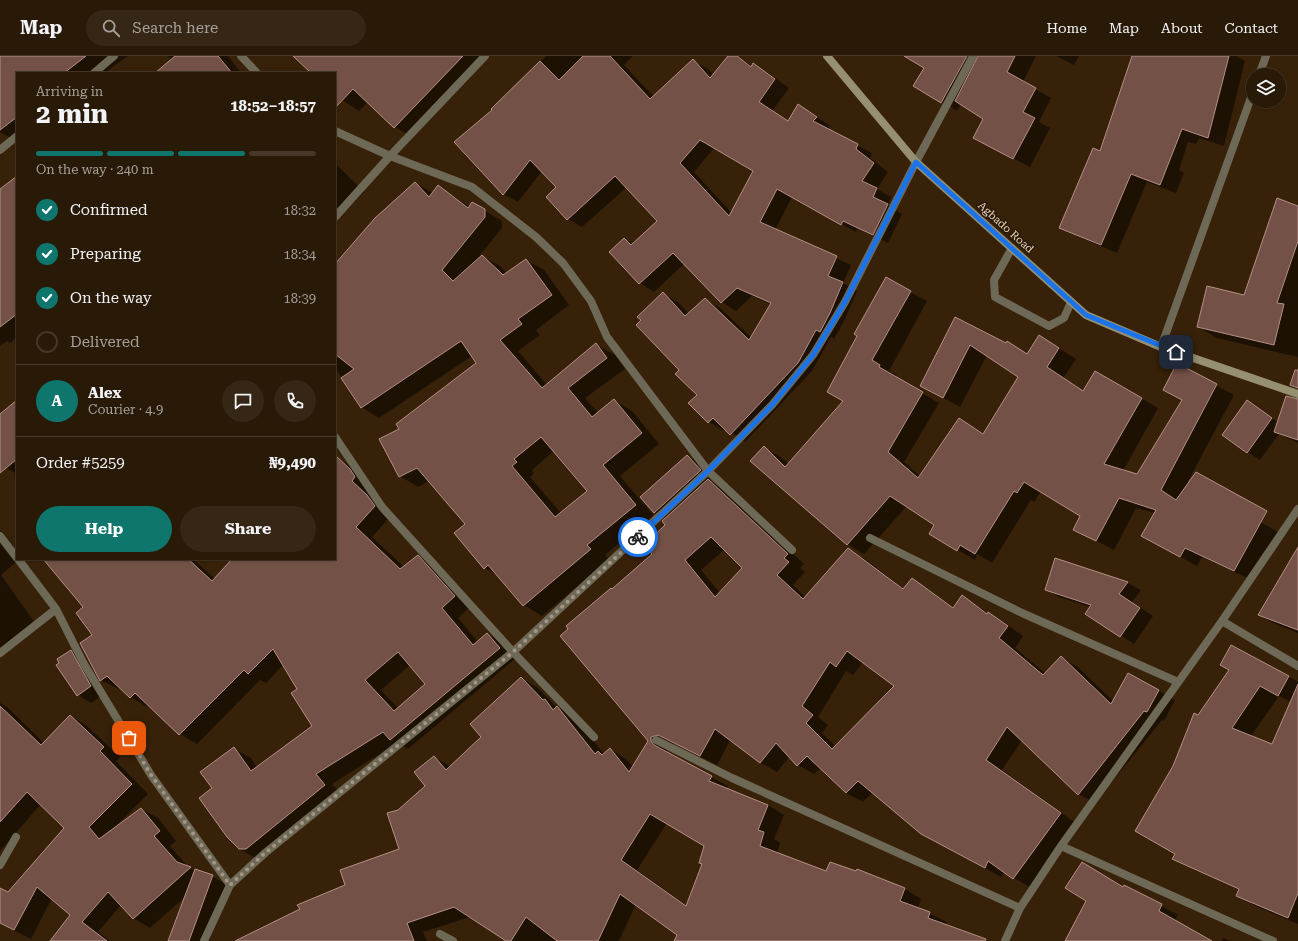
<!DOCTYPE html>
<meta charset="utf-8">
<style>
:root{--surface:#291907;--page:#352615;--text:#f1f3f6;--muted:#a5a09b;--line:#453828;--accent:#0f766e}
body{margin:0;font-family:"Roboto Serif",serif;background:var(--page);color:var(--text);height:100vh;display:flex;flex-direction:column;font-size:15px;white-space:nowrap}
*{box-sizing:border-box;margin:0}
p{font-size:13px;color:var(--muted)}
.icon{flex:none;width:22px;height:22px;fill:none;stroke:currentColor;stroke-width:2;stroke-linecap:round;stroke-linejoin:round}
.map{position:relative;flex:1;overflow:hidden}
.details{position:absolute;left:16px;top:16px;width:320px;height:488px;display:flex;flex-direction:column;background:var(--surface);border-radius:0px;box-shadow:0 1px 3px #0004,0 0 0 1px var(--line)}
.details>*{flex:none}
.tools{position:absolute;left:1246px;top:12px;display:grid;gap:8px}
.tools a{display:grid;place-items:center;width:40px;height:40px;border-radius:50%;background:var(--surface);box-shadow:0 1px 3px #0004,0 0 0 1px var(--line);font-size:20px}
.pin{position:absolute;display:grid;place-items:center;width:34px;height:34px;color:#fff;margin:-17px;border-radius:8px;box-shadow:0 2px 6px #0006}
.courier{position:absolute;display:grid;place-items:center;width:40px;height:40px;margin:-20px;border:3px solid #1a73e8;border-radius:50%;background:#fff;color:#222;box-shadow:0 1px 5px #0007}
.summary em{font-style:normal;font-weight:700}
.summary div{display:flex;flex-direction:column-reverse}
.summary{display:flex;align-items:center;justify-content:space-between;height:68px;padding:0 20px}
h1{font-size:26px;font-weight:700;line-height:30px}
.bar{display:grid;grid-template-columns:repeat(4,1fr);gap:6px 4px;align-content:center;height:48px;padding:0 20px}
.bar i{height:5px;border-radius:3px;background:var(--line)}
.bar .active{background:var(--accent)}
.bar p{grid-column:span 4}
.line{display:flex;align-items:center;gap:10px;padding:0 20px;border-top:1px solid var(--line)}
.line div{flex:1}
.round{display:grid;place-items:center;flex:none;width:42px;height:42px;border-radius:21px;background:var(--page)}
ol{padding:0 20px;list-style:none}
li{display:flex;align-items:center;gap:12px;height:44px}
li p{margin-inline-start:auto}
li .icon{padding:4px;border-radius:50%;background:var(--accent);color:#fff;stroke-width:4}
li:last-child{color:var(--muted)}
li i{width:22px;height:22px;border:2px solid var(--line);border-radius:50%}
.button{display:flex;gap:8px;margin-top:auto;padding:8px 20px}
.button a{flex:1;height:46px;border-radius:24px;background:var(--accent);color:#fff;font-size:16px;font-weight:700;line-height:46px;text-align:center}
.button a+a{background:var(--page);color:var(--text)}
header{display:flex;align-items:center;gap:24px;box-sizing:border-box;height:56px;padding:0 20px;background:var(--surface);border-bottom:1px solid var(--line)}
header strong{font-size:19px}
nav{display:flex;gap:22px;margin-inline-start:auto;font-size:14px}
.search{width:280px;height:36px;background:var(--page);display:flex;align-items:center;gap:10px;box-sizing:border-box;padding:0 14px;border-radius:22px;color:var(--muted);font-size:15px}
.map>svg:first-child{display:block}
.shadow{fill:#0007;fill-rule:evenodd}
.building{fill:#735147;stroke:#b58f85;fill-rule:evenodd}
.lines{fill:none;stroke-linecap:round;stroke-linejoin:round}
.service{stroke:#6e6956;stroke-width:8}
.minor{stroke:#6e6956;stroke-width:8}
.secondary{stroke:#968f70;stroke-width:8}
.done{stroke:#a69584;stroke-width:4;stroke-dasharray:0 7.2}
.route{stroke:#1a73e8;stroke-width:5}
.labels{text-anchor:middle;stroke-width:3;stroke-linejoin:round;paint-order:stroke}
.street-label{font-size:11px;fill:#e2d3c6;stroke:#2c1801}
</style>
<header>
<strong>Map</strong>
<div class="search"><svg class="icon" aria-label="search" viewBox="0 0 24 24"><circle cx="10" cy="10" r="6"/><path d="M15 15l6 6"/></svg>Search here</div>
<nav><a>Home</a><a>Map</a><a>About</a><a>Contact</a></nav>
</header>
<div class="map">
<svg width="1298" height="885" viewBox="0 0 1298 885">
<rect width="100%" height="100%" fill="#372109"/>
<path class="shadow" d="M0 0H128L104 17H17V86L0 76Z
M168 0H228L241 17H156L171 4Z
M327 0H487L412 81 395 71 368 46 359 55 342 44 335 38V17H313Z
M546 0H633L624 9 654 41 693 5 708 13 714 19 729 0H737L752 10 754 9 768 17 789 32 772 55 789 66 799 49 830 70 828 74 872 97 870 102 888 116 877 133 891 141 888 149 902 158 888 187 857 172 856 176 792 141 775 174 851 209 843 227 857 235 844 265 834 283 831 281 812 315 745 386 725 372 723 374 709 366 698 339 680 314 663 238 678 246 689 258 705 244 720 252 752 282 772 249 752 240 736 255 722 246 685 207 654 236 640 227 610 196 624 183 633 188 658 165 627 131 582 171 568 163 558 131 542 115 518 146 503 138 493 53ZM715 91 754 114 732 157 694 116Z
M916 0H1036L1023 26 1051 42 1039 66 1050 72 1030 111 974 82 984 63 961 48 957 55 915 30 926 12Z
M1056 0H1079L1074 9Z
M1133 0H1236L1245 5 1224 90 1199 82 1196 88 1188 86 1179 114 1184 117 1176 137 1147 126 1117 197 1077 180 1061 171 1101 97Z
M335 107 364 136 335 165Z
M17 121V281L10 287 7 285 0 290V134Z
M415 127 433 137 438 130 470 151 472 147 502 165V172L480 199 500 210 507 217 526 204 544 214 569 249 536 274 540 279 518 295 547 329 597 289 615 299 625 313 585 342 598 357 614 344 632 355 659 388 620 420 653 459 605 499 609 504 542 560 524 549 499 520 485 512 466 468 429 425 418 431 400 420 401 373 478 307 472 300 379 362 361 351 335 312V209ZM554 395 588 436 561 457 530 421 534 417 532 414Z
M1298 151V301L1217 282 1198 271 1245 240Z
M910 236 927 245 889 315 897 319 895 321 939 347 904 406 920 420 959 363 985 378 1020 321 987 299 960 351 921 330 956 263 1006 288 1007 286 1028 298 1040 280 1076 303 1063 322 1084 336 1141 342 1158 352 1123 415 1137 419 1183 344 1165 334 1178 309 1234 339 1188 425 1278 476 1252 524 1202 501 1197 510 1160 490 1155 457 1136 452 1114 494 1074 473 1081 460 1041 435 1034 446 1031 444 992 507 977 498 975 504 958 494 936 469 907 450 864 498 847 488 764 392 782 402 789 408 844 345Z
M17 346V418L6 412 0 405V360Z
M1248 346 1278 366 1298 350V387L1279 378 1260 404 1247 396Z
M687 400 701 408 713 422 710 425 725 433 804 508 800 512 805 516 793 529 806 542 848 494 865 503 904 533 912 523 954 552 962 541 1005 567 1023 580 1015 592 1046 618 1061 602 1078 611 1113 645 1129 618 1175 644 1164 665 1162 664 1095 747 1078 738 1022 684 1002 714 1077 768 1031 832 1004 816 1001 821 939 787 873 736 863 746 846 737 821 712 814 718 798 709 790 700 777 716 761 707 731 683 717 709 676 688 668 690 667 695 669 698 728 730 726 733 768 749 784 759 774 783 780 787 777 798 827 817H856L857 814 905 833 921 843 918 852 947 866 945 869 987 885H675L678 878 636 848 619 885H507L470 861 423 876 427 885H241L346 829 400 793 398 755 427 731 434 701 451 711 483 681 521 622 538 632 556 651 574 661 604 698 610 693 626 703 633 711 650 685 613 534 653 498 667 469 666 463 655 456 641 441ZM725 493 744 512 720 537 701 514ZM863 606 895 630 836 691 822 677 828 669 818 661 846 615 853 619ZM667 767 706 789 703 808 687 850 637 814Z
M336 402 353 411 391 460 372 481 404 511 418 500 434 510 471 550 458 562 478 586 487 578 504 587 516 602 408 693 397 687 332 728 341 738 256 802 239 793 213 732 234 693 251 702 257 711 313 670 298 633 283 609 266 627 260 624 197 688 180 678 149 649 147 651 131 641 121 631 118 633 101 624 93 579 85 552 44 503H193L215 523 233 503H335ZM410 609 427 628 398 652 381 634Z
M0 474 13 489 14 494 20 503 1 519 35 567 0 592Z
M1298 493V577L1277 569 1259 559Z
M1056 503 1128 527 1141 534 1132 546 1153 560 1134 588 1086 557 1091 551 1059 541 1046 533Z
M71 595 84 603 104 638 91 647 78 639Z
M1231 614 1288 620 1298 626V868L1255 850 1237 839 1239 834 1174 802 1176 798 1174 711 1199 660ZM1279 640 1291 646 1272 689 1251 680Z
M0 647 7 651 44 687 71 660 87 670 120 701 116 705 148 738 118 768 141 753 158 762 176 785 170 790 189 812 212 820 229 830 209 885H169L186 840 150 872 133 862 121 849 98 876 110 885H51L71 859 52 842 31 883 0 867V833L9 837 66 772 41 748 0 795Z
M1125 830 1178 859 1175 864 1210 885H1066Z
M1223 882 1231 885H1222Z"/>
<path class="building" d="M0 0H86L64 17H17V61L0 74Z
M175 0H218L232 17H155Z
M293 0H463L394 72 353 33 335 52V17H311Z
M583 0H610L650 43 693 3 710 22 728 0H737L751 11 753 7 775 23 759 46 788 65 798 48 817 61 813 65 858 88 856 93 874 107 862 125 877 132 873 141 888 148 873 179 843 165 841 169 777 133 760 166 837 200 828 220 843 226 830 257 820 276 816 274 798 307 730 379 713 362 708 367 688 347 697 339 675 318 679 314 636 269 641 264 637 261 663 236 685 260 705 242 749 284 771 247 737 232 721 247 673 197 639 228 609 196 624 182 631 189 657 165 615 120 567 164 546 141 556 131 530 104 503 139 454 86 492 54 491 53 540 5 559 24ZM700 84 753 115 729 160 680 107Z
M904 0H967L941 47 913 30 924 12Z
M978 0H1015L1007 16 1036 32 1023 56 1035 62 1013 103 973 82 983 63 955 45Z
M1132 0H1229L1208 82 1182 73 1160 129 1131 118 1101 189 1059 172 1093 92 1100 95Z
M17 120V258L0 271V133Z
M415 126 429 141 438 129 468 152 472 146 485 153V161L442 214 453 225 482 199 503 219 526 203 552 239 518 263 522 268 500 284 542 332 596 287 607 302 568 332 592 361 614 343 642 377 603 409 636 449 587 489 591 493 523 550 488 509 484 513 454 477 465 468 417 412 399 421 379 383 399 373 396 368 476 307 461 285 361 352 341 322 354 313 335 298V208L375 162ZM541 381 587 435 555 461 512 410 517 406 514 403Z
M1277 142 1298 150V185L1277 247 1284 248 1274 289 1197 271 1207 230 1244 239Z
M886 221 911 235 872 304 880 309 879 311 923 336 888 396 918 422 959 362 983 378 1018 321 970 289 943 342 920 330 955 261 1006 287 1007 285 1027 298 1039 279 1059 292 1047 311 1083 335 1095 315 1142 342 1104 408 1137 418 1182 344 1163 334 1177 307 1217 328 1161 434 1176 444 1196 416 1267 455 1234 515 1185 492 1180 501 1141 480 1156 454 1119 442 1096 485 1073 474 1080 460 1024 426 1017 437 1014 435 975 498 960 489 957 495 929 478 934 469 890 440 847 489 750 405 764 390 785 411 843 345 827 336 857 280 854 278Z
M1295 314H1298V332L1290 329Z
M1286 340 1298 343V384L1274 376Z
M17 344V403L0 417V358Z
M1247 344 1272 362 1247 397 1222 379Z
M335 399 350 413 355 421 352 425 367 439 375 450 356 471 400 513 418 499 455 540 442 552 473 589 487 577 500 592 390 684 383 676 316 718 325 729 246 793H239L227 781 199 742 212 732 200 716 234 691 251 715 312 670 291 637 297 633 273 593 248 618 244 614 179 679 135 637 130 642 107 620 100 625 80 587 92 579 76 557 83 551 43 503H188L212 525 232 503H335ZM398 596 425 628 394 655 365 624Z
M687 399 701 414 654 457 640 441Z
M708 423 788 498 784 502 789 506 777 519 803 543 848 492 903 533 912 522 953 552 962 539 987 558 988 556 1008 570 999 582 1043 619 1061 600 1111 648 1128 617 1159 634 1147 656 1144 655 1078 739 1007 671 986 704 1061 757 1013 823 988 805 985 812 921 778 858 725 846 737 807 700 797 710 776 687 760 707 715 673 700 700 658 679 651 681V685L654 689 712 720 709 725 768 749 758 774 764 776 760 790 826 815 830 806 856 815 857 813 905 832 900 845 930 856 928 862 986 883 985 885H674L677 879 620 838 598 885H557L526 861 511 885H506L454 851 407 867 414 885H235L300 853 297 849 345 829 340 814 399 793 387 757 398 754 425 730 414 716 434 700 446 714 481 681 470 668 521 621 543 644 545 643 553 654 557 650 595 698 598 695 602 699 610 692 629 716 648 685 560 580 568 573 566 570 611 532 612 533 652 498 644 489 665 469 662 465ZM711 481 742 512 715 541 685 504ZM847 595 894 630 832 693 806 667 813 659 802 650 830 606 836 611ZM650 758 704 790 699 807 702 808 686 850 621 804Z
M1298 491V574L1258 559Z
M1055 502 1128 526 1119 538 1140 552 1120 581 1085 558 1091 549 1045 534Z
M1231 589 1289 620 1278 640 1260 630 1232 672 1272 688 1298 628V837L1288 862 1236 840 1239 833 1172 803 1175 798 1135 775 1173 710 1194 657 1198 659 1229 614 1220 609Z
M71 594 91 630 77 640 56 609 59 607 57 603Z
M0 650 41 689 70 659 104 691 100 695 132 728 89 771 99 783 141 752 160 775 154 780 177 806 191 811 133 863 108 836 82 866 107 885H50L70 859 37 831 14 874 0 867V832L8 836 64 772 27 736 0 766Z
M1082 806 1123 831 1124 829 1162 848 1159 855 1212 885H1065L1086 845 1065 832Z
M195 813 213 819 189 885H168Z"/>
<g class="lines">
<path class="service" d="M1012 192 994 224 995 241 1049 270 1064 262 1071 246
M0 809 16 781"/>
<path class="minor" d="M241 0 257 17
M94 17 114 0
M1259 19 1266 0
M335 75 390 100 472 131 536 181 563 207 591 245 607 281 708 415 792 494
M0 94 17 80
M335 161 390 100 485 0
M1161 291 1253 36
M335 381 382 451 513 596 594 681
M0 480 17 502
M870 482 1022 557 1178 626
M18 503 56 553 84 608 151 719 230 829
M1222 565 1298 610
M0 597 56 553
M656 684 732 722 1020 852
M1061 790 1273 885
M440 878 453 885
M204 885 230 829 265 797 513 596 708 415 772 349 813 299 845 246 916 106 973 0
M1005 885 1020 852 1061 790 1222 565 1298 453"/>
<path class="secondary" d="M827 0 916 106 1086 259 1161 291 1298 338"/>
</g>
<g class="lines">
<path class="done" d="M129 682 151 719 230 829 265 797 513 596 638 481"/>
<path class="route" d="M638 481 708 415 772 349 813 299 845 246 916 106 1086 259 1176 296"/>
</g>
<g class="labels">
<g class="street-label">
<text transform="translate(1006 171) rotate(42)" y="4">Agbado Road</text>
</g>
</g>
</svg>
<div class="tools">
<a><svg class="icon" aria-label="layers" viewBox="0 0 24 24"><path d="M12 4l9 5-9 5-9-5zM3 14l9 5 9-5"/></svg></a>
</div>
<div class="pin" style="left:129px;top:682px;background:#ea580c"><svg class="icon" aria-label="bag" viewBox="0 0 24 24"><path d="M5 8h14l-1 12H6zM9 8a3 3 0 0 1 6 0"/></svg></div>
<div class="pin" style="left:1176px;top:296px;background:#1f2937"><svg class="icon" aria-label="home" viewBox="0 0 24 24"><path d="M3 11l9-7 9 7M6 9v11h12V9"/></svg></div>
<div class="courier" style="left:638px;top:481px"><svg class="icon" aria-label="bike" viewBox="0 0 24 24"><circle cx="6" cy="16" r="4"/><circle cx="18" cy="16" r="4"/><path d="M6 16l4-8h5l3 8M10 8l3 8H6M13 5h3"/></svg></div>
<section class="details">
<div class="summary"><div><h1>2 min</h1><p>Arriving in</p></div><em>18:52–18:57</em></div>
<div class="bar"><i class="active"></i><i class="active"></i><i class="active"></i><i></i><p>On the way · 240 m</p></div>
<ol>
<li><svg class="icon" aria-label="check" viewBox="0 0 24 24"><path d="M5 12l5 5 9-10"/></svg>Confirmed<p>18:32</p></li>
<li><svg class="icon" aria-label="check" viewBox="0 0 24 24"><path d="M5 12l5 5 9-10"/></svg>Preparing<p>18:34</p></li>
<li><svg class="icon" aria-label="check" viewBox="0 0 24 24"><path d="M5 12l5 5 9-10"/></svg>On the way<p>18:39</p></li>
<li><i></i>Delivered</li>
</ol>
<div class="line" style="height:72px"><b class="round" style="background:var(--accent);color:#fff">A</b><div><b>Alex</b><p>Courier · 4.9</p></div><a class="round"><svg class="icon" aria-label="chat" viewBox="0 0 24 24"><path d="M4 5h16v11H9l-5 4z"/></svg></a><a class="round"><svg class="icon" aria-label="phone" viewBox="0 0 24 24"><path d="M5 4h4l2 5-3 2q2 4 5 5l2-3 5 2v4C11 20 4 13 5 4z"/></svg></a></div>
<div class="line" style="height:52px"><div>Order #5259</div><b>₦9,490</b></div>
<div class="button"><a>Help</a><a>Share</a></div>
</section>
</div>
